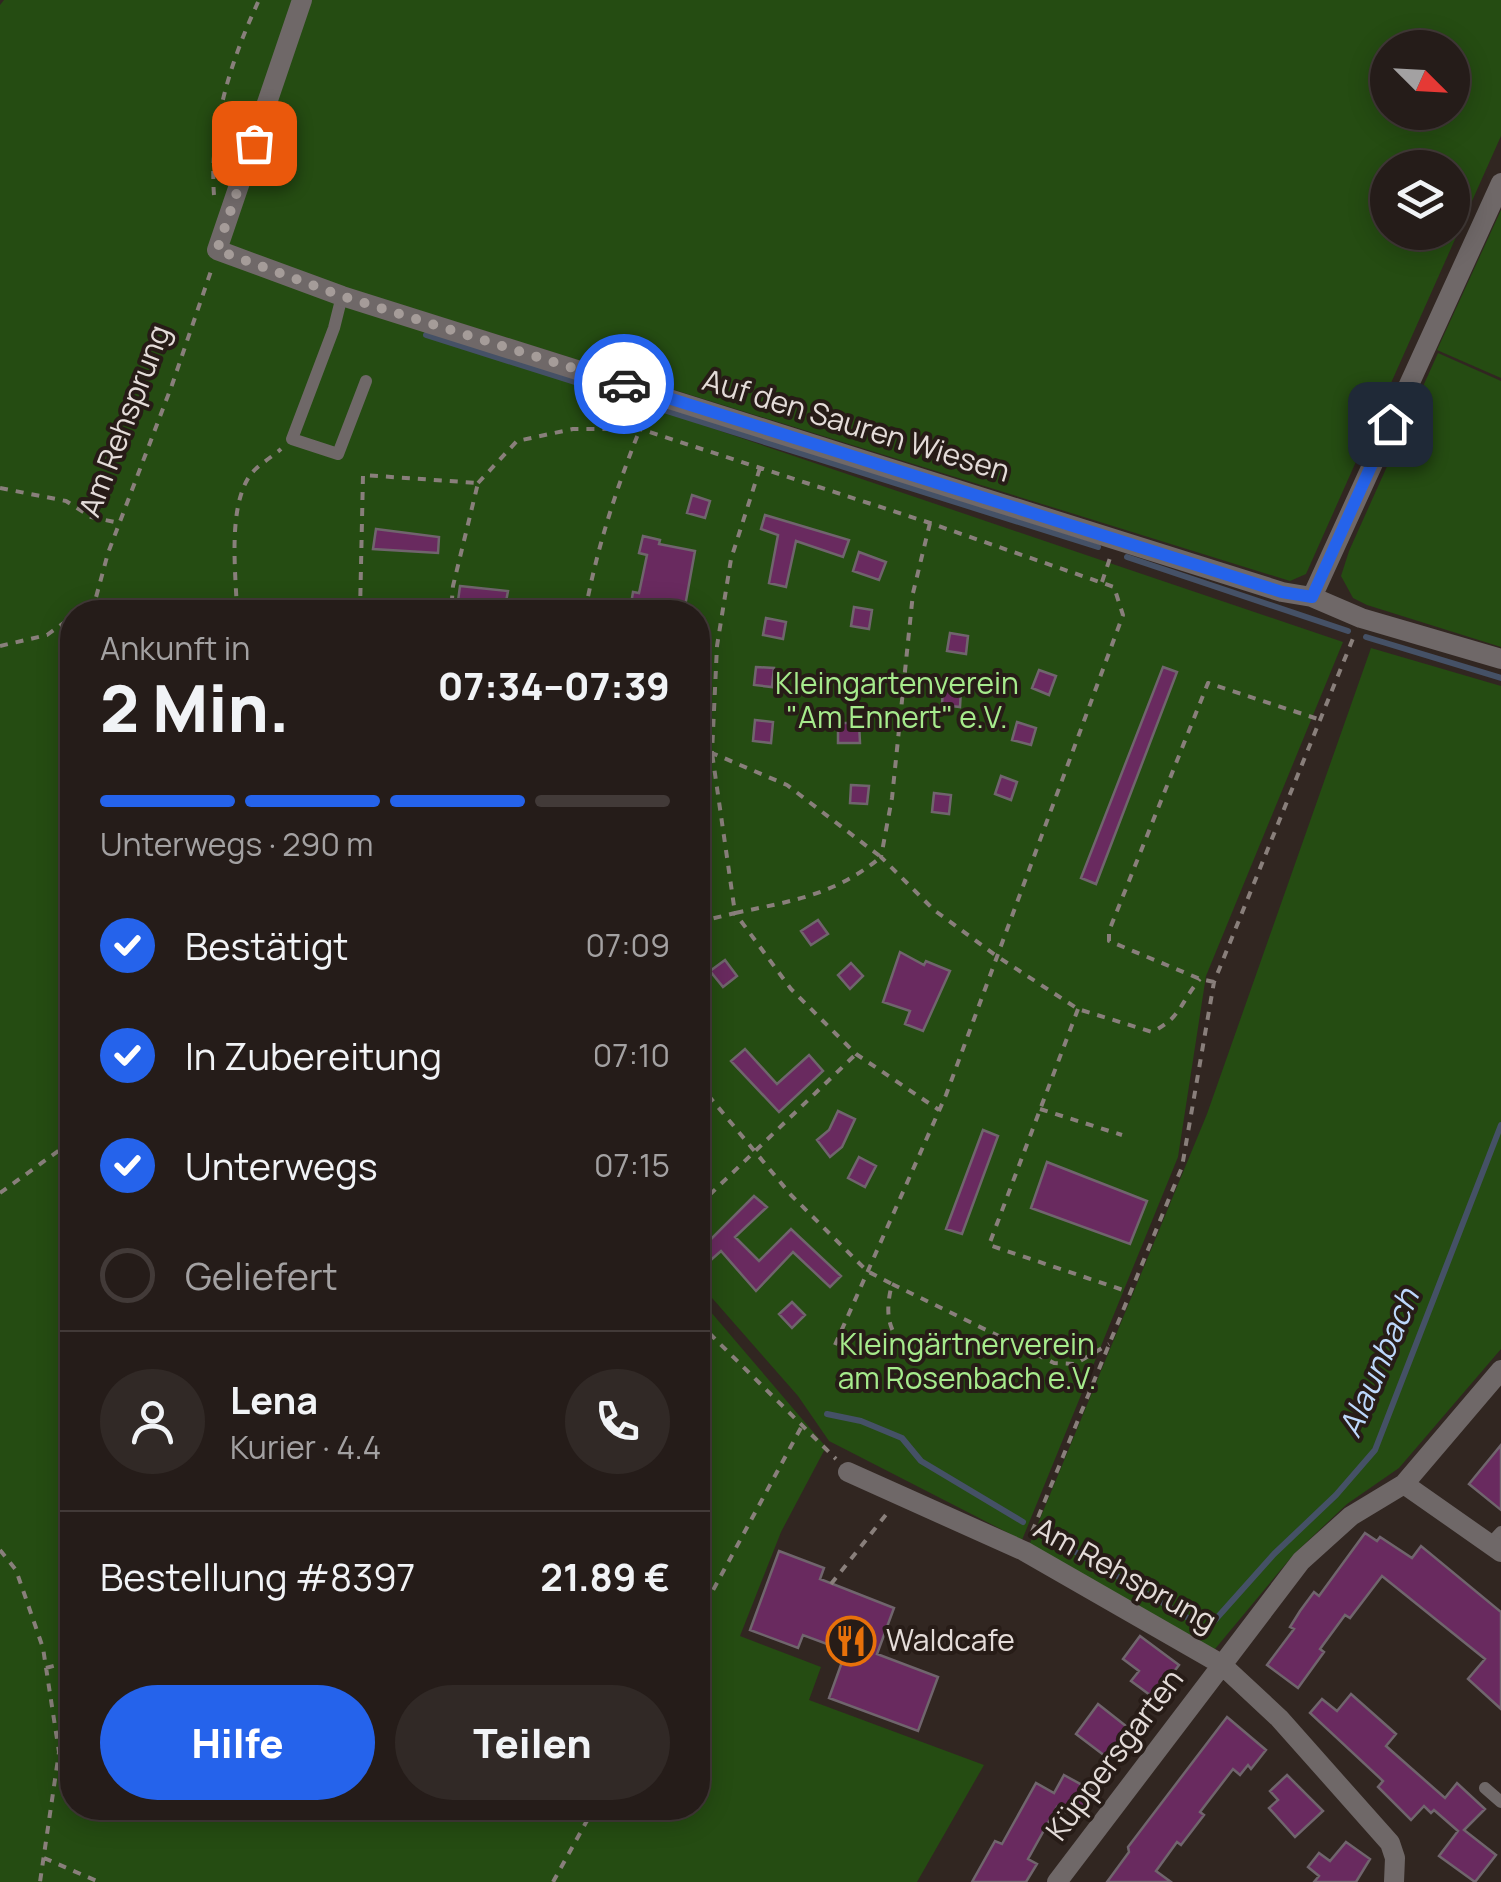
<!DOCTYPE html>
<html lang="de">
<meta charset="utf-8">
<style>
:root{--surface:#251c19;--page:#312926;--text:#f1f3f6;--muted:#a3a1a2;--line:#423a38;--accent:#2563eb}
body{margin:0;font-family:Manrope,sans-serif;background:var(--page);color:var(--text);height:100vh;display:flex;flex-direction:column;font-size:38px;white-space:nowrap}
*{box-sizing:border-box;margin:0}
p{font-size:32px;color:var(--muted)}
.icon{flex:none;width:55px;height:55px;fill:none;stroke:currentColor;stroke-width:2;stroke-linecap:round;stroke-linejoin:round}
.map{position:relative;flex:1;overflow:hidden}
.drawer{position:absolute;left:60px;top:600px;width:650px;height:1220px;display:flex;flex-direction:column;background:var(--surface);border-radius:40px;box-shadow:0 5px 25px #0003,0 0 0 2px var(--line)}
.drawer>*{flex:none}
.needle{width:65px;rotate:114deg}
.fabs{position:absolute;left:1370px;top:30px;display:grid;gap:20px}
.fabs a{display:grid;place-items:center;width:100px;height:100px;border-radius:50%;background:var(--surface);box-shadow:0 5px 25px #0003,0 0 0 2px var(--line);font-size:50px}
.pin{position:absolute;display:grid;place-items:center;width:85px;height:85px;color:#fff;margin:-42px;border-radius:20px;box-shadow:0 5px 15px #0006}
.courier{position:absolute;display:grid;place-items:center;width:100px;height:100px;margin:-50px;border:8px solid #2563eb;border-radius:50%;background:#fff;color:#222;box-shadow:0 2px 12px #0007}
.overview em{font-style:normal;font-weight:800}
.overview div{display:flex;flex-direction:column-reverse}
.overview{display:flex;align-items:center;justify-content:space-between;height:170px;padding:0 40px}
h1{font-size:65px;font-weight:800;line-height:75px}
.bar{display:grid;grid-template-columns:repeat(4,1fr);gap:15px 10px;align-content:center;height:120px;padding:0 40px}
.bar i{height:12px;border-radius:8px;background:var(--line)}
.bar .selected{background:var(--accent)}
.bar p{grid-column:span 4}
.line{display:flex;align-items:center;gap:25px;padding:0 40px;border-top:2px solid var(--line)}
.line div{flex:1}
.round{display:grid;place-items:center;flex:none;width:105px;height:105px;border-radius:52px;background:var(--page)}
ol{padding:0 40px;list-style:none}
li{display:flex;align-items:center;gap:30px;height:110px}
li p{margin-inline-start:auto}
li .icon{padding:10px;border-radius:50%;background:var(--accent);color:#fff;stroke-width:4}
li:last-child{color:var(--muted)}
li i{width:55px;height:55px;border:5px solid var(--line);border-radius:50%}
.primary-button{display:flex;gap:20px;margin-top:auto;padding:20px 40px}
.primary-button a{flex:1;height:115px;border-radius:60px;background:var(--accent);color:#fff;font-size:40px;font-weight:800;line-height:115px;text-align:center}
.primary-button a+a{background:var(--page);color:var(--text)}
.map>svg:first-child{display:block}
.green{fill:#254c12;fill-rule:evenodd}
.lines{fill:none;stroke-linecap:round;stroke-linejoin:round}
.stream{stroke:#455166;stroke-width:6}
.building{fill:#692a5f;stroke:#70656d;stroke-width:2.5}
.path{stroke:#897f7b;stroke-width:4;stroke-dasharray:8 8;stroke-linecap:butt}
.lane{stroke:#6f6868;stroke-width:12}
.street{stroke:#6f6868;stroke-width:20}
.done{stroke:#a59c99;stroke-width:10;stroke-dasharray:0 18}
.route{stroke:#2563eb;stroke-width:12}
.labels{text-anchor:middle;stroke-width:8;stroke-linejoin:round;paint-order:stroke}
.street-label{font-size:30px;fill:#e4dcd9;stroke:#271c17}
.park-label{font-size:30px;fill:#a6eb8c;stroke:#271c17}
.poi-label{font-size:30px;fill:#e4dcd9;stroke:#271c17;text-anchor:start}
.water-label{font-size:32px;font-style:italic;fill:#bdd8fc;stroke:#271c17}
</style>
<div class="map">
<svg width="1501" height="1882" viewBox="0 0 1501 1882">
<rect width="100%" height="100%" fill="#312621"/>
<path class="green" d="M4 0H296L214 250 304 290 1343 642 1206 976 1178 1157 1022 1540 829 1441 798 1396 698 1282V612H72V1808H698V1297L826 1447 781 1532 740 1636 821 1667 809 1700 984 1765 917 1882H0V5Z
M306 0H1501V136L1306 574 1290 581 221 249ZM1388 48H1452V112H1388ZM1388 168H1452V232H1388Z
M1501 210V378L1437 350Z
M1438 353 1501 381V647L1367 605 1353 598 1341 576 1349 551Z
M1371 648 1501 686V1349L1399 1468 1347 1504 1294 1554 1215 1649 1023 1560 1207 1114Z"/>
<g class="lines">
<path class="stream" d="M426 335 1098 547
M1127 557 1348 631
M1366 637 1501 678
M827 1414 861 1421 902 1438 921 1461 1023 1522
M1045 1534 1207 1629 1274 1554 1336 1495 1375 1450 1501 1125"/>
</g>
<path class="building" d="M692 495 710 501 705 518 687 513Z
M765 515 849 540 843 557 796 541 786 587 769 583 778 535 761 529Z
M376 529 439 537 438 553 373 549Z
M643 536 660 540 659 544 695 551 684 612 630 610 633 592 639 593 647 555 639 553Z
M859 552 886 562 879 580 853 571Z
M460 586 508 591 505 607 458 601Z
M854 607 872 610 869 629 851 626Z
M766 618 786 622 783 639 763 635Z
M950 633 968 636 966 654 947 651Z
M756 667 774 668 772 687 754 685Z
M1163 667 1177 672 1096 884 1081 878Z
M1039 670 1056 676 1049 695 1032 688Z
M943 687 961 689 960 707 942 705Z
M755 720 773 722 771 743 753 741Z
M1017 722 1036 728 1031 745 1012 740Z
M838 723H859L860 743H838Z
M1001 776 1017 782 1011 800 995 794Z
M851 785 869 786 867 804 850 803Z
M934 793 951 795 949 814 932 812Z
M818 920 828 934 811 945 801 931Z
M900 952 924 965 926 961 950 971 923 1031 905 1024 910 1011 883 1002Z
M725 960 737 976 723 987 710 971Z
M851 963 863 976 850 989 838 975Z
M745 1049 777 1084 809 1055 823 1071 779 1112 731 1061Z
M838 1111 855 1119 842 1147 830 1157 817 1140 829 1130Z
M983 1130 998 1136 962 1234 946 1229Z
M859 1157 876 1166 865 1187 848 1178Z
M1047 1162 1147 1201 1130 1244 1031 1208Z
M754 1196 767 1207 735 1237 759 1261 791 1229 841 1276 830 1287 793 1252 756 1291 721 1251 712 1259 702 1248Z
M792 1302 805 1315 792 1328 779 1314Z
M1501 1445V1510L1469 1484Z
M1365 1533 1377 1541 1380 1537 1412 1558 1421 1546 1501 1612V1709L1468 1679 1485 1659 1382 1576 1350 1618 1345 1615 1320 1649 1324 1652 1298 1688 1267 1665 1294 1629 1290 1627 1300 1611 1314 1592 1319 1596Z
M779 1551 824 1568 820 1579 894 1608 877 1654 938 1677 918 1731 829 1698 846 1651 803 1635 798 1648 750 1630Z
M1140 1636 1179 1665 1154 1698 1131 1681 1139 1671 1123 1659Z
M1351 1694 1396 1734 1386 1746 1445 1798 1457 1783 1485 1809 1464 1830 1496 1855 1475 1882 1439 1856 1458 1831 1434 1810 1431 1813 1424 1806 1411 1820 1378 1787 1383 1781 1310 1713 1322 1699 1337 1711Z
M1098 1704 1131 1730 1109 1759 1076 1734Z
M1227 1717 1266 1750 1251 1769 1248 1765 1240 1775 1233 1769 1200 1812 1204 1815 1181 1845 1177 1842 1156 1871 1171 1882H1107L1129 1852 1128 1847Z
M1064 1775 1093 1791 1078 1819 1057 1807 1028 1859 1037 1864 1026 1882H972L995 1841 1002 1844 1036 1783 1054 1793Z
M1287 1775 1323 1811 1295 1837 1269 1808 1278 1800 1270 1791Z
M1346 1842 1370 1859 1356 1882H1314L1319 1876 1308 1867 1319 1853 1330 1861Z"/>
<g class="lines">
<path class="path" d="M214 195C209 128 231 60 259 0
M478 483 517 441 573 429H640L930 523 1114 587 1123 615 946 1095 835 1345
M0 488 66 501 91 517 119 523
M930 523 913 593 892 798 881 857 934 910 995 955 1078 1009 1152 1032C1182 1017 1179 1004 1200 979
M1102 582 1110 558
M79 612 95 601
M99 612 95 601 108 553 172 385 212 268
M237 612C236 575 227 506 251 474 258 465 272 457 281 449
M360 612 363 475 478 483 453 586 451 612
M585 612C597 548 616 489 640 429
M0 646 47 635 72 617
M698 752 712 753 735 913C792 901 835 895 881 857L787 785 712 753 717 646 731 559 760 468
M698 922 735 913 791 989 856 1054 939 1110
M1214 982 1200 979 1109 941V931L1208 683 1321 720
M1078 1009 989 1245 1129 1292
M698 1083 791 1195 867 1271 892 1284C885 1311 886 1335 912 1351
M1040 1109 1122 1135
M0 1193 72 1141
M698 1206 856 1054
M892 1284 1054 1363 1075 1364 1109 1344
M698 1322 836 1459
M1032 1532 1182 1167 1214 982 1354 636
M0 1550 16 1570 43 1648 59 1752 40 1882
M831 1584 889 1511
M698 1618 803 1424
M46 1668 72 1661
M44 1858 99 1882
M553 1882 594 1808"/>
<path class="lane" d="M342 296 334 328 292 439 338 454 366 381
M1490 1544 1501 1532
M1485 1788 1501 1802"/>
<path class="street" d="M302 0 217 250 342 296 1282 592 1312 597 1361 618 1501 659
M1312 597 1501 183
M848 1472 1024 1551 1221 1664 1279 1718 1390 1843 1395 1858 1394 1882
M1404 1484 1501 1552
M1057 1882 1301 1561 1351 1516 1404 1484 1501 1370"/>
</g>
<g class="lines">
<path class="done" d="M254 143 217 250 342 296 624 384"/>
<path class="route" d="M624 384 1282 592 1312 597 1390 424"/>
</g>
<defs>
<g id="restaurant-ring" transform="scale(2.5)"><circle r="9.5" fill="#271c17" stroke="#e8710a" stroke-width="1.5"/><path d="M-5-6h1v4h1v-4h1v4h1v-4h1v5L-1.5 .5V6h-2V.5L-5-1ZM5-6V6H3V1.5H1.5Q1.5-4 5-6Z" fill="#e8710a"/></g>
</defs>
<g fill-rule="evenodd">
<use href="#restaurant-ring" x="851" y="1641"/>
</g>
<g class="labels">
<g class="street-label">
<text transform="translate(125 421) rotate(-69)" y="10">Am Rehsprung</text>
<text transform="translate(856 426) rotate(17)" y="10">Auf den Sauren Wiesen</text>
<text transform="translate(1125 1575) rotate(29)" y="10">Am Rehsprung</text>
<text transform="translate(1115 1755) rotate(-53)" y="10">Küppersgarten</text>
</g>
<g class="park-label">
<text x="897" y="694">Kleingartenverein<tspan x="897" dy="34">"Am Ennert" e.V.</tspan></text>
<text x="967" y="1355">Kleingärtnerverein<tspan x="967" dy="34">am Rosenbach e.V.</tspan></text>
</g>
<g class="poi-label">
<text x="886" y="1651">Waldcafe</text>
</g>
<g class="water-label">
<text transform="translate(1379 1363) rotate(-67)" y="11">Alaunbach</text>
</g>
</g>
</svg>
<div class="fabs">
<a><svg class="needle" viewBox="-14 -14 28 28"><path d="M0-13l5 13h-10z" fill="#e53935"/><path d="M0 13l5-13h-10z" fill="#a3a1a2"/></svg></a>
<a><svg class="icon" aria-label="layers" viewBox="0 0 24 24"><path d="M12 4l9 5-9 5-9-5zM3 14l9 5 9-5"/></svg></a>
</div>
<div class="pin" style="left:254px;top:143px;background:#ea580c"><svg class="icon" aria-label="bag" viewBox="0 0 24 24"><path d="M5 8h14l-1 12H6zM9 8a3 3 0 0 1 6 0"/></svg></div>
<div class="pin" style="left:1390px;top:424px;background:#1f2937"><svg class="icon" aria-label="home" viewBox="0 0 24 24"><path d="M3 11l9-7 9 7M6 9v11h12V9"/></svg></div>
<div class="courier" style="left:624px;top:384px"><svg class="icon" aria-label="car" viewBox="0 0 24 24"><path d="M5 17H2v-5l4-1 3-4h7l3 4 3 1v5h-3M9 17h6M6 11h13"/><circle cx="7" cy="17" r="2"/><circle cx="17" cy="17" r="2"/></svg></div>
<section class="drawer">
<div class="overview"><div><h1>2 Min.</h1><p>Ankunft in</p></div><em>07:34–07:39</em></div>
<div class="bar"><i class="selected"></i><i class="selected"></i><i class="selected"></i><i></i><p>Unterwegs · 290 m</p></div>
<ol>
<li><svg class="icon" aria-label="check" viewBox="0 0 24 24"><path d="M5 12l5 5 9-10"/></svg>Bestätigt<p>07:09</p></li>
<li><svg class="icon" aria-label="check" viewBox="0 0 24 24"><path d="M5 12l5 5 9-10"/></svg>In Zubereitung<p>07:10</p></li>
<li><svg class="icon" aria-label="check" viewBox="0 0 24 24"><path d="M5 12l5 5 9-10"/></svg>Unterwegs<p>07:15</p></li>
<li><i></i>Geliefert</li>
</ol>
<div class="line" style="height:180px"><a class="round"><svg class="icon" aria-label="person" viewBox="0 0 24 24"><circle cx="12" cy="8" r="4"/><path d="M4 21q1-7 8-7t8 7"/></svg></a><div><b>Lena</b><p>Kurier · 4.4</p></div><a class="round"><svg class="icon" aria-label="phone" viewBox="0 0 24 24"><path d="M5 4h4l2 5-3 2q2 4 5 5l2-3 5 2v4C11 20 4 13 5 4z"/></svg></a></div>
<div class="line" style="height:130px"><div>Bestellung #8397</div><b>21.89 €</b></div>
<div class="primary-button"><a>Hilfe</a><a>Teilen</a></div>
</section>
</div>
